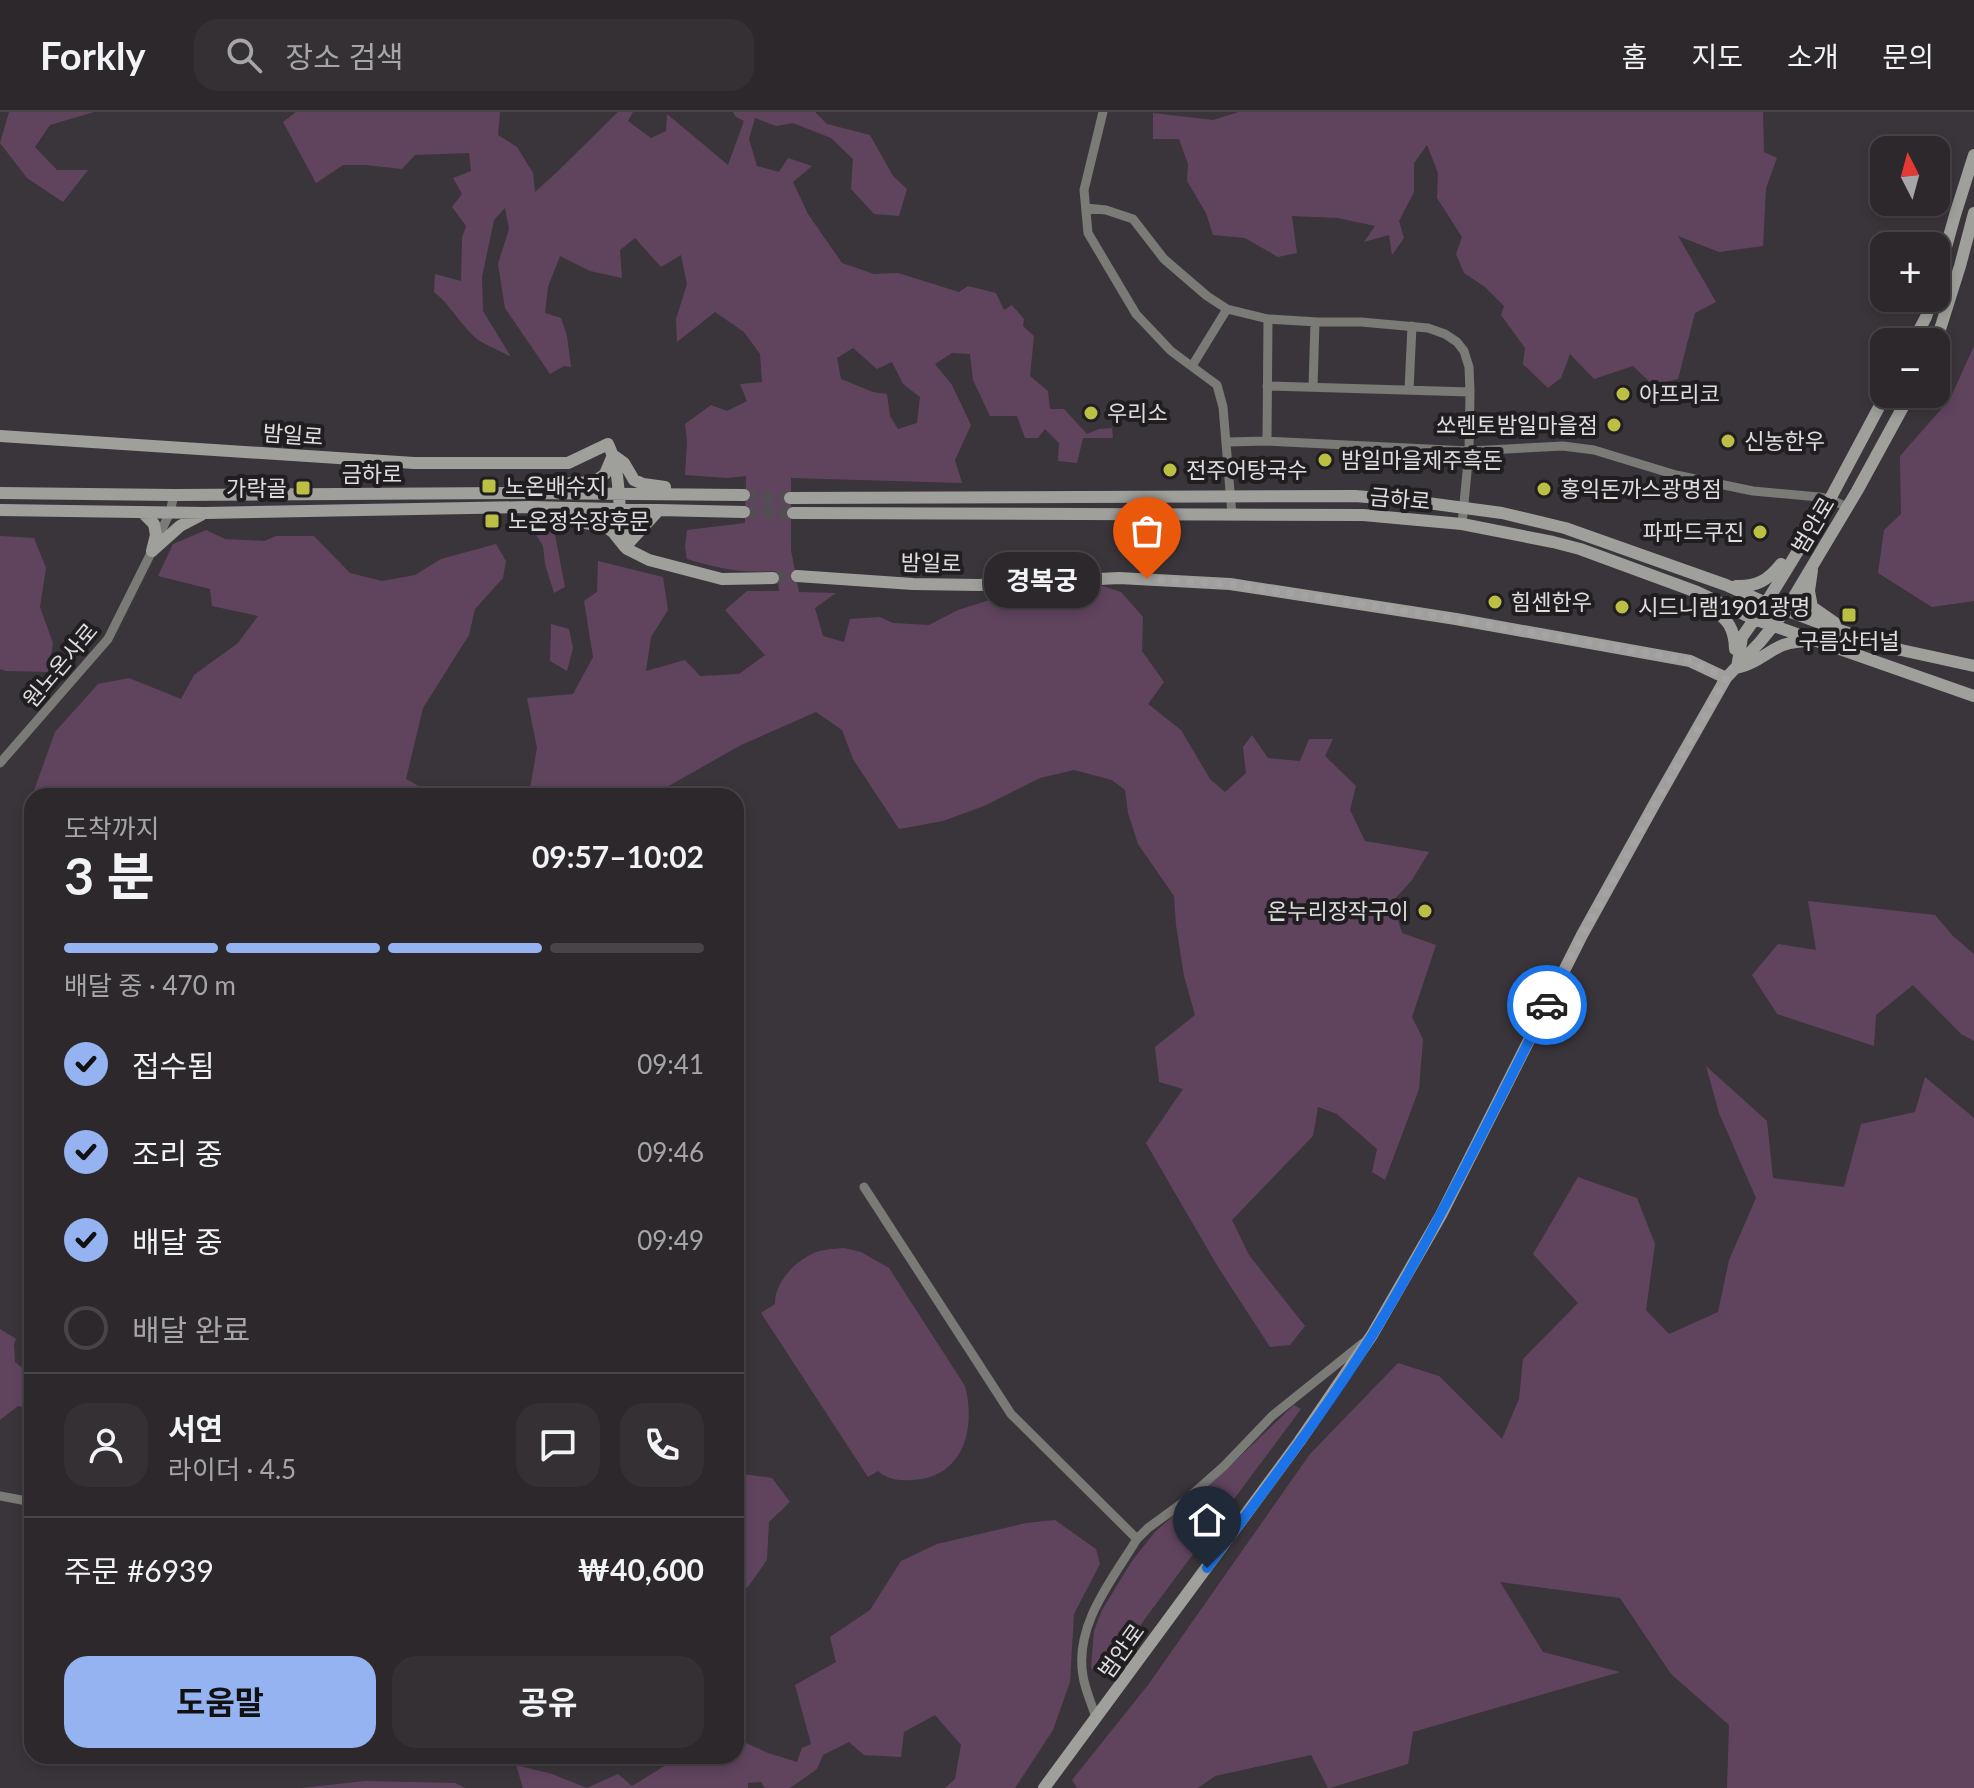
<!DOCTYPE html>
<html lang="ko">
<meta charset="utf-8">
<style>
:root{--surface:#2c282c;--page:#343034;--text:#f1f3f6;--muted:#a6a6a9;--line:#484448;--accent:#95b2f1}
body{margin:0;font-family:Lato,"Noto Sans KR",sans-serif;background:var(--page);color:var(--text);height:100vh;display:flex;flex-direction:column;font-size:30px;white-space:nowrap}
*{box-sizing:border-box;margin:0}
p{font-size:26px;color:var(--muted)}
.icon{flex:none;width:44px;height:44px;fill:none;stroke:currentColor;stroke-width:2;stroke-linecap:round;stroke-linejoin:round}
.map{position:relative;flex:1;overflow:hidden}
.details{position:absolute;left:24px;top:676px;width:720px;height:976px;display:flex;flex-direction:column;background:var(--surface);border-radius:24px;box-shadow:0 4px 12px #0003,0 0 0 2px var(--line)}
.details>*{flex:none}
.needle{width:52px;rotate:354deg}
.controls{position:absolute;left:1870px;top:24px;display:grid;gap:16px}
.controls a{display:grid;place-items:center;width:80px;height:80px;border-radius:16px;background:var(--surface);box-shadow:0 4px 12px #0003,0 0 0 2px var(--line);font-size:40px}
.pin{position:absolute;display:grid;place-items:center;width:68px;height:68px;color:#fff;margin:-82px -34px;border-radius:50% 50% 50% 0;rotate:-45deg;box-shadow:0 0 8px #0007}
.pin .icon{rotate:45deg}
.courier{position:absolute;display:grid;place-items:center;width:80px;height:80px;margin:-40px;border:6px solid #1a73e8;border-radius:50%;background:#fff;color:#222;box-shadow:0 2px 10px #0007}
.bubble{position:absolute;height:56px;border-radius:24px;background:var(--surface);box-shadow:0 4px 12px #0003,0 0 0 2px var(--line);font-size:26px;font-weight:700;line-height:56px;text-align:center}
.headline em{font-style:normal;font-weight:700}
.headline div{display:flex;flex-direction:column-reverse}
.headline{display:flex;align-items:center;justify-content:space-between;height:136px;padding:0 40px}
h1{font-size:52px;font-weight:700;line-height:60px}
.bar{display:grid;grid-template-columns:repeat(4,1fr);gap:12px 8px;align-content:center;height:96px;padding:0 40px}
.bar i{height:10px;border-radius:6px;background:var(--line)}
.bar .on{background:var(--accent)}
.bar p{grid-column:span 4}
.line{display:flex;align-items:center;gap:20px;padding:0 40px;border-top:2px solid var(--line)}
.line div{flex:1}
.round{display:grid;place-items:center;flex:none;width:84px;height:84px;border-radius:24px;background:var(--page)}
ol{padding:0 40px;list-style:none}
li{display:flex;align-items:center;gap:24px;height:88px}
li p{margin-inline-start:auto}
li .icon{padding:8px;border-radius:50%;background:var(--accent);color:#111;stroke-width:4}
li:last-child{color:var(--muted)}
li i{width:44px;height:44px;border:4px solid var(--line);border-radius:50%}
.button{display:flex;gap:16px;margin-top:auto;padding:16px 40px}
.button a{flex:1;height:92px;border-radius:24px;background:var(--accent);color:#111;font-size:32px;font-weight:700;line-height:92px;text-align:center}
.button a+a{background:var(--page);color:var(--text)}
header{display:flex;align-items:center;gap:48px;box-sizing:border-box;height:112px;padding:0 40px;background:var(--surface);border-bottom:2px solid var(--line)}
header strong{font-size:38px}
nav{display:flex;gap:44px;margin-inline-start:auto;font-size:28px}
.search{width:560px;height:72px;background:var(--page);display:flex;align-items:center;gap:20px;box-sizing:border-box;padding:0 28px;border-radius:24px;color:var(--muted);font-size:30px}
.map>svg:first-child{display:block}
.green{fill:#60445e;fill-rule:evenodd}
.lines{fill:none;stroke-linecap:round;stroke-linejoin:round}
.secondary-tunnel{stroke:#534e53;stroke-width:12;stroke-dasharray:12 6;stroke-linecap:butt}
.street{stroke:#7a7a77;stroke-width:9}
.secondary{stroke:#9fa09b;stroke-width:12}
.done{stroke:#a6a2a5;stroke-width:8;stroke-dasharray:0 14.4}
.route{stroke:#1a73e8;stroke-width:10}
.poi-dot{fill:#bbc045;stroke:#201e20;stroke-width:3}
.labels{text-anchor:middle;stroke-width:8;stroke-linejoin:round;paint-order:stroke}
.poi-label{font-size:22px;fill:#e0dddf;stroke:#201e20;text-anchor:start}
.street-label{font-size:22px;fill:#e0dddf;stroke:#201e20}
</style>
<header>
<strong>Forkly</strong>
<div class="search"><svg class="icon" aria-label="search" viewBox="0 0 24 24"><circle cx="10" cy="10" r="6"/><path d="M15 15l6 6"/></svg>장소 검색</div>
<nav><a>홈</a><a>지도</a><a>소개</a><a>문의</a></nav>
</header>
<div class="map">
<svg width="1974" height="1676" viewBox="0 0 1974 1676">
<rect width="100%" height="100%" fill="#3a353a"/>
<path class="green" d="M9 0H94L50 13 35 35 57 58H88L63 90 27 66 0 31Z
M296 0H500L498 23 517 35 533 61 535 80 557 60 618 0H633L628 9 651 26 666 19 667 2 728 53 744 9 736 5 733 0H815L827 12 870 23 893 64 907 77 899 104 874 102 851 77 853 47 831 26 793 11 776 14 755 6 749 27 757 54 779 60 788 46 812 54 793 70 808 102 842 151 874 162 898 161 959 180 968 174 996 181 1004 198 1012 193 1024 207 1023 214 1034 224 1030 264 1048 279 1050 297H1064L1087 322 1099 317 1112 316 1113 326H1083L1077 351 1058 349 1059 331 1045 317 1038 326H1025L1017 304H990L973 268 970 242 952 241 935 252 952 273 971 313 955 348 962 371 791 366V438L799 480 836 481 815 496 823 524 844 530 850 507 880 505 893 511 929 513 958 498 1031 475 1097 472 1121 480 1143 505 1142 539 1164 570 1148 592 1181 618 1210 667 1225 680 1246 661 1243 635 1252 623 1268 646 1300 649 1309 627H1333L1325 644 1356 674 1350 698 1365 729 1429 740 1412 768 1392 790 1402 821 1436 833 1412 905 1423 927 1419 977 1385 1068 1372 1060 1377 1037 1337 1002 1318 995 1313 1024 1232 1108 1249 1143 1305 1214 1290 1233 1270 1235 1218 1155 1146 1031 1183 977 1159 970 1155 935 1195 903 1184 864 1176 813 1174 784 1138 732 1128 701 1125 678 1112 668 1074 658 1040 666 984 694 943 709 899 717 853 647 842 618 816 600 741 633 651 684H505L530 677 537 636 527 586 573 582 593 545 584 489 597 480 598 449 663 465 668 498 651 525 646 559 685 548 700 564 739 562 765 543 725 498 747 479H779L777 460 774 459C739 461 720 457 687 447L685 435 687 418 745 411 746 364 727 366 685 363 687 330 685 312 711 293 727 299 747 289 740 272 762 270 760 242 744 220 715 200 677 230 676 207 687 172 681 143 661 155 635 126 620 138 622 166 590 159 560 144 548 175 545 201 561 206 567 224 571 255 564 254 550 262 505 196 498 152 509 117 505 96 494 108 482 165 483 199 511 245C501 239 487 234 477 227 460 213 451 193 434 180L435 162 461 169 462 126 466 114 452 95 462 82 453 66 471 59 469 41 415 43 402 57 365 53H343L316 71 283 10ZM853 236 877 257 892 250 903 272 920 285 917 311 898 317 890 304 887 282 873 280 841 267 837 246Z
M1239 0H1763L1764 40 1777 46 1766 76 1763 134 1719 140 1678 124 1716 190 1695 201 1678 267 1653 273 1633 254 1594 267 1570 242 1561 266 1548 276 1523 252 1525 236 1501 203 1504 194 1485 175 1464 161 1456 142 1462 125 1437 86 1438 61 1427 33 1414 51V80L1399 109 1404 126 1392 143 1389 123 1364 130 1375 114 1338 106 1292 104 1297 141 1278 145 1245 126 1213 123 1206 101 1187 69 1188 52 1179 27H1153V1L1213 8Z
M1974 234V489L1932 495 1878 461 1884 418 1901 402 1900 344 1950 287Z
M527 408 555 423 565 475 554 481 545 452 543 434Z
M206 418 225 427 264 429 276 424H314L350 461 382 469 415 463 441 447 496 432 506 449 503 466 475 497 469 523 423 596 406 667 431 681 434 684H32L55 620 98 572 129 566 181 587 194 563 238 531 258 504 212 494 210 477 158 464 173 432Z
M0 424 34 426 46 456 40 495 53 531 48 560 6 559 0 557Z
M551 512 569 517 573 536 567 559 550 549Z
M1808 789 1935 803 1953 824 1974 842V929L1961 922 1913 873 1876 903 1874 934 1777 902 1752 863 1778 832 1816 838Z
M1706 954 1767 1009 1773 1066 1844 1075 1861 1012 1915 1000 1925 965 1974 1006V1676H1727L1729 1613 1671 1562 1620 1486 1500 1470 1543 1540 1620 1560 1413 1620 1408 1652 1330 1676H1328L1311 1643 1215 1664 1198 1676H1077L1072 1668 1148 1573 1310 1342 1398 1251 1439 1264 1502 1327 1519 1287 1523 1247 1578 1191 1533 1142 1578 1065 1637 1086 1655 1132 1646 1198 1669 1222 1718 1200 1729 1148 1756 1086 1719 1001Z
M844 1136 861 1140 889 1156 965 1274C976 1316 964 1365 913 1368 900 1369 888 1368 878 1359L868 1365 761 1201 775 1192C774 1172 794 1150 812 1142 821 1137 834 1137 844 1136Z
M0 1217 16 1227 14 1232 15 1250 32 1264V1297L18 1294 0 1308Z
M1294 1293 1301 1297 1147 1504 1114 1552 1101 1565 1091 1556 1094 1519 1102 1498 1132 1449 1155 1420 1232 1352Z
M736 1361 772 1366 790 1390 769 1410 767 1448 748 1475 736 1479Z
M1055 1408 1096 1437 1100 1452 1074 1502 1070 1570 1053 1618 1015 1676H945L955 1667 961 1633 935 1603 904 1620 901 1645 864 1643 849 1630 823 1643 817 1657 790 1676H765L761 1670 748 1671V1676H523L516 1653 552 1662 587 1676 618 1662 632 1674 674 1648 677 1644H736V1628L744 1630 768 1641 797 1650 802 1636 811 1632 795 1573 836 1550 830 1525 870 1498 901 1449 937 1432 1026 1411Z
M365 1669 455 1671 465 1676H301Z"/>
<g class="lines">
<path class="secondary-tunnel" d="M744 383 790 386
M744 400 793 401
M773 466 797 464"/>
<path class="street" d="M1103 0 1084 78 1088 121 1136 202 1171 239 1217 273 1223 295 1232 403
M1086 96 1106 98 1133 107 1164 147 1207 184 1227 197 1268 207 1318 210H1361L1428 216 1445 222 1457 230 1464 239 1469 255 1470 280 1469 339 1462 412
M1192 254 1227 197
M1267 274 1470 280
M1313 275 1315 210
M1409 278 1412 214
M1267 329 1268 207
M1227 330 1267 329 1469 339 1563 334 1594 338 1676 363 1753 379 1819 385 1830 387 1847 395
M0 651 108 527 152 439 170 400 174 383
M864 1075 1011 1302 1137 1427
M0 1384 32 1390
M1096 1606C1092 1592 1085 1578 1083 1564 1074 1513 1112 1468 1137 1427L1148 1416 1181 1392 1224 1354 1272 1304 1363 1231"/>
<path class="secondary" d="M1936 171 1955 103 1974 43
M1913 230 1926 205 1932 186
M1936 230 1960 154 1974 101
M0 324 414 351H568L608 332C624 365 615 403 627 437L649 448 722 467 773 466
M541 377 557 372 594 370 605 362 613 343 624 351 634 368 643 372 665 375
M0 381 174 383 526 381 744 383
M790 386 1355 384 1405 388 1502 401 1565 416 1726 473 1766 491 1842 519 1901 538 1974 554
M0 398 205 401 530 395 744 400
M142 400 154 412 156 423 152 439
M545 400 570 408 606 415 613 420 625 435 658 399
M793 401 1363 403 1462 412 1553 430 1580 437 1697 480 1754 507 1974 584
M152 439 180 414 201 403
M1812 458 1809 479 1812 495 1835 511
M797 464 913 472 979 473 1119 466 1230 472 1456 507 1690 549 1726 566
M1736 474C1757 475 1768 468 1781 452
M1701 485C1720 506 1734 506 1735 537
M1740 555C1757 551 1768 539 1783 533 1792 530 1802 529 1811 529
M1737 556 1742 525 1766 491 1830 387 1886 282
M1044 1676 1299 1330 1372 1223 1441 1103 1582 823 1655 691 1726 566 1760 530 1786 498 1857 379 1910 282"/>
</g>
<g class="lines">
<path class="done" d="M1147 467 1230 472 1456 507 1690 549 1726 566 1582 823 1547 893"/>
<path class="route" d="M1207 1456C1263 1379 1323 1303 1373 1222 1437 1116 1491 1004 1547 893"/>
</g>
<g class="poi-dot">
<circle cx="1623" cy="282" r="8"/>
<circle cx="1091" cy="301" r="8"/>
<circle cx="1614" cy="313" r="8"/>
<circle cx="1728" cy="329" r="8"/>
<circle cx="1325" cy="348" r="8"/>
<circle cx="1170" cy="358" r="8"/>
<rect x="481" y="366" width="16" height="16" rx="4"/>
<rect x="295" y="368" width="16" height="16" rx="4"/>
<circle cx="1544" cy="377" r="8"/>
<rect x="484" y="401" width="16" height="16" rx="4"/>
<circle cx="1760" cy="420" r="8"/>
<circle cx="1495" cy="490" r="8"/>
<circle cx="1622" cy="495" r="8"/>
<rect x="1841" y="495" width="16" height="16" rx="4"/>
<circle cx="1425" cy="799" r="8"/>
</g>
<g class="labels">
<g class="poi-label">
<text x="1639" y="290">아프리코</text>
<text x="1107" y="309">우리소</text>
<text x="1598" y="321" text-anchor="end">쏘렌토밤일마을점</text>
<text x="1744" y="337">신농한우</text>
<text x="1341" y="356">밤일마을제주흑돈</text>
<text x="1186" y="366">전주어탕국수</text>
<text x="505" y="382">노온배수지</text>
<text x="287" y="384" text-anchor="end">가락골</text>
<text x="1560" y="385">홍익돈까스광명점</text>
<text x="508" y="417">노온정수장후문</text>
<text x="1744" y="428" text-anchor="end">파파드쿠진</text>
<text x="1511" y="498">힘센한우</text>
<text x="1638" y="503">시드니램1901광명</text>
<text x="1849" y="537" text-anchor="middle">구름산터널</text>
<text x="1409" y="807" text-anchor="end">온누리장작구이</text>
</g>
<g class="street-label">
<text transform="translate(293 323) rotate(4)" y="8">밤일로</text>
<text x="372" y="370">금하로</text>
<text transform="translate(1400 387) rotate(5)" y="8">금하로</text>
<text transform="translate(1813 413) rotate(-59)" y="8">범안로</text>
<text transform="translate(931 451) rotate(1)" y="8">밤일로</text>
<text transform="translate(60 553) rotate(-50)" y="8">원노온사로</text>
<text transform="translate(1121 1539) rotate(-54)" y="8">범안로</text>
</g>
</g>
</svg>
<div class="controls">
<a><svg class="needle" viewBox="-14 -14 28 28"><path d="M0-13l5 13h-10z" fill="#e53935"/><path d="M0 13l5-13h-10z" fill="#a6a6a9"/></svg></a>
<a>+</a>
<a>−</a>
</div>
<div class="pin" style="left:1147px;top:467px;background:#ea580c"><svg class="icon" aria-label="bag" viewBox="0 0 24 24"><path d="M5 8h14l-1 12H6zM9 8a3 3 0 0 1 6 0"/></svg></div>
<div class="pin" style="left:1207px;top:1456px;background:#1f2937"><svg class="icon" aria-label="home" viewBox="0 0 24 24"><path d="M3 11l9-7 9 7M6 9v11h12V9"/></svg></div>
<div class="courier" style="left:1547px;top:893px"><svg class="icon" aria-label="car" viewBox="0 0 24 24"><path d="M5 17H2v-5l4-1 3-4h7l3 4 3 1v5h-3M9 17h6M6 11h13"/><circle cx="7" cy="17" r="2"/><circle cx="17" cy="17" r="2"/></svg></div>
<div class="bubble" style="left:984px;top:440px;width:116px">경복궁</div>
<section class="details">
<div class="headline"><div><h1>3 분</h1><p>도착까지</p></div><em>09:57–10:02</em></div>
<div class="bar"><i class="on"></i><i class="on"></i><i class="on"></i><i></i><p>배달 중 · 470 m</p></div>
<ol>
<li><svg class="icon" aria-label="check" viewBox="0 0 24 24"><path d="M5 12l5 5 9-10"/></svg>접수됨<p>09:41</p></li>
<li><svg class="icon" aria-label="check" viewBox="0 0 24 24"><path d="M5 12l5 5 9-10"/></svg>조리 중<p>09:46</p></li>
<li><svg class="icon" aria-label="check" viewBox="0 0 24 24"><path d="M5 12l5 5 9-10"/></svg>배달 중<p>09:49</p></li>
<li><i></i>배달 완료</li>
</ol>
<div class="line" style="height:144px"><a class="round"><svg class="icon" aria-label="person" viewBox="0 0 24 24"><circle cx="12" cy="8" r="4"/><path d="M4 21q1-7 8-7t8 7"/></svg></a><div><b>서연</b><p>라이더 · 4.5</p></div><a class="round"><svg class="icon" aria-label="chat" viewBox="0 0 24 24"><path d="M4 5h16v11H9l-5 4z"/></svg></a><a class="round"><svg class="icon" aria-label="phone" viewBox="0 0 24 24"><path d="M5 4h4l2 5-3 2q2 4 5 5l2-3 5 2v4C11 20 4 13 5 4z"/></svg></a></div>
<div class="line" style="height:104px"><div>주문 #6939</div><b>₩40,600</b></div>
<div class="button"><a>도움말</a><a>공유</a></div>
</section>
</div>
